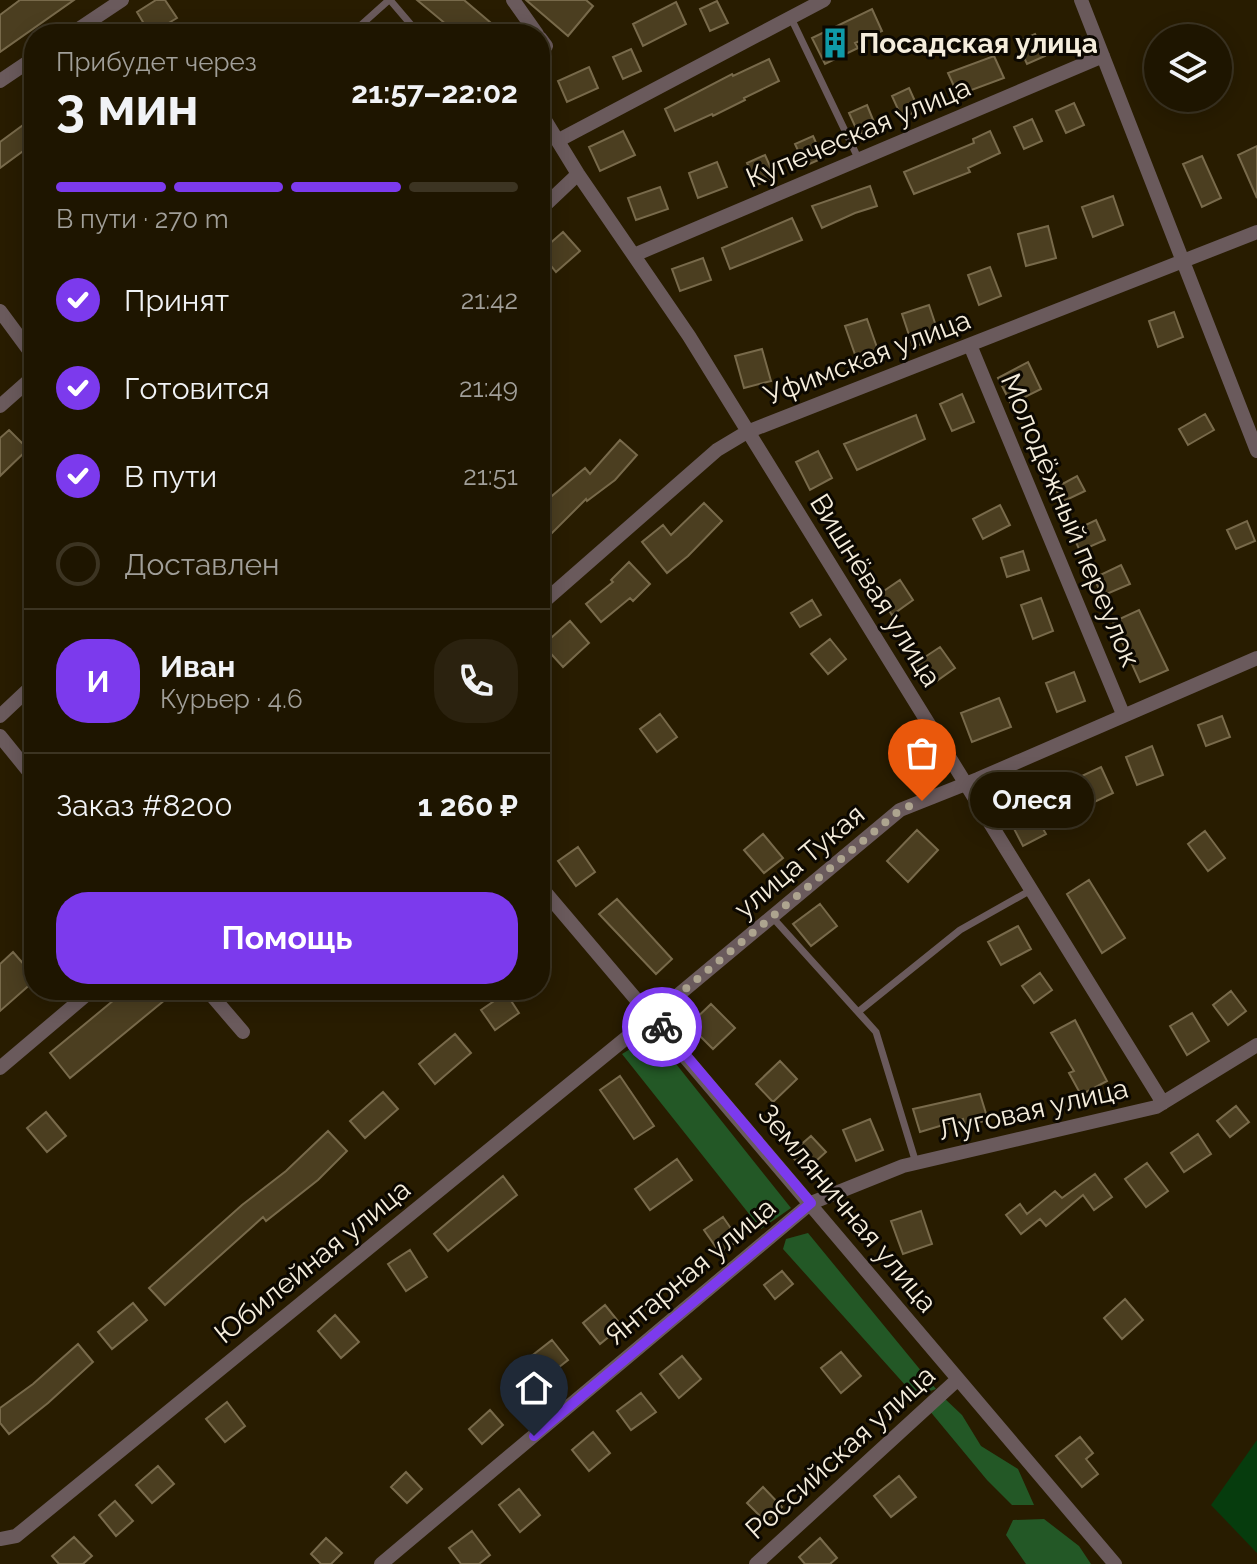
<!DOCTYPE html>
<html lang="ru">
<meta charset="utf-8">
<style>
:root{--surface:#1e1500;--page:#2b220f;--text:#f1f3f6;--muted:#a19f99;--line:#3c3422;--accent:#7c3aed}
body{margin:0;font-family:Raleway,sans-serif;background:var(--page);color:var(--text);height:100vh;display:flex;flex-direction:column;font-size:30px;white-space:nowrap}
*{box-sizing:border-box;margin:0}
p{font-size:26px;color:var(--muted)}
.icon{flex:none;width:44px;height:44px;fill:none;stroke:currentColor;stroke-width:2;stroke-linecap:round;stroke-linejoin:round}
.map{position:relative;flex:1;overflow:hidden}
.drawer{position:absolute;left:24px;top:24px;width:526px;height:976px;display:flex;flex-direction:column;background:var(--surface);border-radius:32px;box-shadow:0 4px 20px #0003,0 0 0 2px var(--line)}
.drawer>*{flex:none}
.fabs{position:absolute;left:1144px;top:24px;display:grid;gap:16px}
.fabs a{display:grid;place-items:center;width:88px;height:88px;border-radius:50%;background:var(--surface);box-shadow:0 4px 20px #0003,0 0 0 2px var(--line);font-size:40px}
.pin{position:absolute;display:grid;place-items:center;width:68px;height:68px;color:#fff;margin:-82px -34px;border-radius:50% 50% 50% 0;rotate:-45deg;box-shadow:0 0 8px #0007}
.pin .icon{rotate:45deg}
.courier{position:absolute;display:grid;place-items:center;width:80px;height:80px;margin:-40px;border:6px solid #7c3aed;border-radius:50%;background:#fff;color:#222;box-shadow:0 2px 10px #0007}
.bubble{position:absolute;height:56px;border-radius:28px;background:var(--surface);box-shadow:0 4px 20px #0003,0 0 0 2px var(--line);font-size:26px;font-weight:700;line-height:56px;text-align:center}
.head em{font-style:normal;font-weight:700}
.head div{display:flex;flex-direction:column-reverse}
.head{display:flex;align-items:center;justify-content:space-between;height:136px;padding:0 32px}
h1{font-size:52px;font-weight:700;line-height:60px}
.bar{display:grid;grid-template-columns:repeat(4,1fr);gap:12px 8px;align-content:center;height:96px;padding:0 32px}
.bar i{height:10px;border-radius:6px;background:var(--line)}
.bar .selected{background:var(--accent)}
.bar p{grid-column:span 4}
.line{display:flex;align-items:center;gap:20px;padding:0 32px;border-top:2px solid var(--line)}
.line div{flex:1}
.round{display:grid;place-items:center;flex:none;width:84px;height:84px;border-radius:32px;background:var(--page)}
ol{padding:0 32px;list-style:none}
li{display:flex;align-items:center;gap:24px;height:88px}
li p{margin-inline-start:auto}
li .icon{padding:8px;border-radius:50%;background:var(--accent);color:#fff;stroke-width:4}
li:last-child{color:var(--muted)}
li i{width:44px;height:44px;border:4px solid var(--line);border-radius:50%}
.action{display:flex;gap:16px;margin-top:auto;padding:16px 32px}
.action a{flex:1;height:92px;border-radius:32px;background:var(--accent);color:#fff;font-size:32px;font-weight:700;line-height:92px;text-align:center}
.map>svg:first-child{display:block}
.green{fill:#063c0d}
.forest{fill:#235826}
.building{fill:#4b3e20;stroke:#786a4b;stroke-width:2}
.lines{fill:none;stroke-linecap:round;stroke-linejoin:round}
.lane{stroke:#6a5a5c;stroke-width:7}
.street{stroke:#6a5a5c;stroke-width:14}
.done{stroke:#ada48f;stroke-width:8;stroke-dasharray:0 14.4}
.route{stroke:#7c3aed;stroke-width:10}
.labels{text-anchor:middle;stroke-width:6;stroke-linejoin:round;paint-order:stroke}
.poi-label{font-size:28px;font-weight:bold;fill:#f5eddc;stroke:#0c0801;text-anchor:start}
.street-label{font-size:28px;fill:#f5eddc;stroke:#0c0801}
</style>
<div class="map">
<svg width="1257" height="1564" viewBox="0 0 1257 1564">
<rect width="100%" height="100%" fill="#281c00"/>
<path class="green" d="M1257 1440V1553L1211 1505Z"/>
<path class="forest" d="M653 1035 791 1208 761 1229 622 1054Z
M808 1233 936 1389 915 1396 783 1249 786 1239Z
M943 1397 962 1415 981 1446 1018 1469 1034 1505H1012L987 1480 929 1410Z
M1044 1519 1079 1546 1091 1564H1026L1006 1535 1013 1520Z"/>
<path class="building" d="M20 0H74L0 52V15Z
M156 0H165L177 18 150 34 137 12Z
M417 0H464L504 34H439L447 25Z
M526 0H586L593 6 568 36Z
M717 1 728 23 710 31 700 9Z
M676 2 686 24 643 46 633 24Z
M872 9 882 31 855 43 858 48 825 64 812 38Z
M1035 34 1045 56 1027 64 1017 42Z
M631 49 641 71 623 79 613 57Z
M994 56 1004 78 958 95 948 73Z
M769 59 779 81 744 98 745 100 713 116 712 114 675 131 665 109 732 74 733 76Z
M589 67 598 88 567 102 558 81Z
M909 88 919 110 902 118 892 96Z
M1074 103 1084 125 1066 133 1056 111Z
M867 105 876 127 859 135 849 113Z
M34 117V143L0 168V142Z
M1032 119 1042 141 1024 149 1014 127Z
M623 131 635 155 600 171 589 147Z
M990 131 1000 153 968 168 970 172 914 194 904 172 974 143 973 139Z
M813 136 823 158 805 166 795 144Z
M1257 146V198L1238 155Z
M765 155 775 177 757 185 747 163Z
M1202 156 1221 198 1202 207 1183 164Z
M717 162 727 187 698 198 689 173Z
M870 186 877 206 855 213 822 228 812 206Z
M660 187 668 209 636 220 628 198Z
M1113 196 1123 225 1093 237 1082 207Z
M792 218 802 240 730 269 722 248Z
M1048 226 1056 258 1026 266 1018 234Z
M563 232 580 251 556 272 540 252Z
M703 258 711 280 680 291 672 269Z
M990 267 1001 296 979 305 968 275Z
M929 305 940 338 913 347 902 314Z
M1174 312 1183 337 1158 347 1149 321Z
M867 319 880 356 858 363 845 326Z
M762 349 771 381 744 388 735 356Z
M1028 362 1041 389 1011 404 998 378Z
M962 394 974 422 952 431 940 404Z
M1205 414 1214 430 1188 445 1179 429Z
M916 415 925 439 857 470 844 444Z
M9 430 28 449 0 476V438Z
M620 440 637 455 615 480 587 501 586 499 550 535 540 541V506L585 468 590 474Z
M818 451 832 478 810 490 796 462Z
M1077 476 1085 491 1062 502 1055 488Z
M704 503 722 521 688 556 667 573 642 542 663 525 671 535Z
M1000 505 1010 525 983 539 973 519Z
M1096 520 1105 540 1080 551 1071 532Z
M1247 521 1255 541 1236 549 1227 530Z
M1023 551 1029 570 1007 577 1001 558Z
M629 562 650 584 633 601 630 598 601 622 586 604 613 582 611 580Z
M1121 565 1130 584 1102 596 1094 578Z
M900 580 913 600 892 615 878 595Z
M1041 598 1053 631 1033 639 1021 605Z
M812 600 821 615 800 627 791 613Z
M1139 610 1168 670 1140 682 1113 622Z
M570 621 589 643 563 667 543 645Z
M830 639 846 659 828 674 811 654Z
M940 647 955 668 931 685 916 663Z
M1074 672 1085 701 1057 712 1046 683Z
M999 698 1011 727 972 742 961 713Z
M660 714 677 737 657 752 640 729Z
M1222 716 1230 737 1206 746 1198 725Z
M1152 746 1163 775 1137 785 1126 757Z
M1101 767 1113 793 1084 807 1071 781Z
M1032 809 1046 834 1023 846 1010 821Z
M917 830 938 850 908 882 887 861Z
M1205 831 1225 858 1208 871 1188 844Z
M763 834 783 858 764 873 744 850Z
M578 847 595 872 576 886 558 861Z
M1089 880 1125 938 1102 953 1067 894Z
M617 899 672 959 656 974 599 914Z
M820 904 837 926 811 946 793 924Z
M1018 926 1031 949 1001 965 988 942Z
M13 952 34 976V981L0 1011V964Z
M1040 973 1052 990 1034 1003 1022 986Z
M126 990H177L70 1078 50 1053Z
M1231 991 1246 1011 1228 1025 1213 1005Z
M506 993 519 1013 495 1030 481 1010Z
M711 1004 735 1028 713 1049 689 1025Z
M1192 1013 1209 1041 1187 1055 1170 1026Z
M1075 1020 1107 1081 1081 1095 1069 1073 1074 1071 1051 1033Z
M455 1034 471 1053 435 1084 419 1064Z
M780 1061 797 1079 773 1102 756 1084Z
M620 1076 654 1126 634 1139 600 1090Z
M383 1092 398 1109 365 1138 350 1121Z
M980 1094 988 1120 965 1126 963 1119 920 1132 913 1109Z
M1236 1106 1249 1122 1230 1137 1217 1121Z
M46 1112 66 1136 47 1152 27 1128Z
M870 1119 883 1150 856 1161 843 1130Z
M328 1131 347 1151 318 1180 266 1221 263 1217 165 1305 149 1288 242 1205 286 1171Z
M1198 1134 1211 1154 1184 1172 1171 1153Z
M811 1136 826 1152 805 1171 790 1154Z
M677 1159 692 1180 650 1210 635 1189Z
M1147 1163 1168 1191 1146 1207 1125 1179Z
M1095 1174 1112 1197 1094 1210 1083 1195 1046 1226 1040 1219 1021 1234 1006 1215 1020 1204 1027 1214 1055 1191 1062 1198Z
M503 1176 517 1195 448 1251 434 1234Z
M921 1211 932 1244 903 1254 891 1221Z
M723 1217 739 1240 720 1253 704 1230Z
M410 1250 427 1277 406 1291 388 1264Z
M782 1271 793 1284 775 1299 764 1285Z
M1125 1299 1143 1320 1122 1339 1104 1318Z
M133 1303 147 1320 112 1349 98 1332Z
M605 1305 622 1326 600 1344 583 1323Z
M335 1315 359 1342 341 1358 318 1331Z
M552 1340 568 1360 545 1378 529 1358Z
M78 1344 93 1362 48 1403 9 1434 0 1423V1408L33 1384Z
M841 1352 861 1376 841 1393 821 1368Z
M682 1356 701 1379 679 1398 660 1374Z
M641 1393 656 1412 631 1430 617 1411Z
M227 1402 245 1426 225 1442 206 1419Z
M490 1410 503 1425 482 1444 469 1429Z
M593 1432 610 1453 589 1471 572 1450Z
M1080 1437 1093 1453 1086 1459 1098 1474 1082 1487 1056 1456Z
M158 1466 174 1484 152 1503 136 1485Z
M406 1472 422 1489 407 1503 391 1487Z
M899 1476 916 1497 891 1517 874 1496Z
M763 1487 782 1507 766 1522 747 1503Z
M519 1489 540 1515 520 1532 499 1505Z
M115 1501 133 1521 116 1536 99 1515Z
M472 1531 490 1555 479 1564H461L449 1548Z
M74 1537 92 1556 83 1564H59L52 1556Z
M326 1538 342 1553 331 1564H321L311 1554Z
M820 1538 837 1558 830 1564H805L799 1557Z"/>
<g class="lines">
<path class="lane" d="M390 0 419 34
M791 18 859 160
M351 34 389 0
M773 918 876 1032 916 1163
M858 1012 960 930 1031 890"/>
<path class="street" d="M513 0 537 34
M1081 0 1257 451
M71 34 122 0
M540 38 546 46 540 50
M0 81 34 58
M540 112 578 174 689 336 1163 1103
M559 140 824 0
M540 210 578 174
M634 255 1103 56
M0 311 34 357
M970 345 1123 714
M0 406 34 376
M540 605 717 450 747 432 1257 232
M0 716 34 684
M0 736 34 778
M540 886 1115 1564
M207 990 243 1032
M0 1068 92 990
M0 1539 16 1536 653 1016 900 810 978 779 1257 658
M381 1564 811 1203 903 1166 1156 1107 1257 1045
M756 1564 958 1379"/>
</g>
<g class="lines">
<path class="done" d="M662 1027 653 1016 900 810 922 801"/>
<path class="route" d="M534 1436 811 1203 662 1027"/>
</g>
<defs>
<g id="building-bare" transform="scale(2.4)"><path d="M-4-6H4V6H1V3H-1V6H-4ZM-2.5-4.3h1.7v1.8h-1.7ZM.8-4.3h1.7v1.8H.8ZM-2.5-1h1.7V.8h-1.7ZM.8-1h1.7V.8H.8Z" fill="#0f9aa8" stroke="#0c0801" stroke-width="2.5" paint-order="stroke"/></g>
</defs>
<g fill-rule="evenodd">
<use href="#building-bare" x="835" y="43"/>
</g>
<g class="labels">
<g class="poi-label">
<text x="859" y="53">Посадская улица</text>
</g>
<g class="street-label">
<text transform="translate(858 132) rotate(-23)" y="10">Купеческая улица</text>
<text transform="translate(867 357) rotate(-21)" y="10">Уфимская улица</text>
<text transform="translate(1071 520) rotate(67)" y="10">Молодёжный переулок</text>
<text transform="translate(876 590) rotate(58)" y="10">Вишнёвая улица</text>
<text transform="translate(799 861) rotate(-40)" y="10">улица Тукая</text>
<text transform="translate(1033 1109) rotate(-13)" y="10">Луговая улица</text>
<text transform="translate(848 1208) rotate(50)" y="10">Земляничная улица</text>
<text transform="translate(312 1261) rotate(-39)" y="10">Юбилейная улица</text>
<text transform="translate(690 1271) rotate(-40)" y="10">Янтарная улица</text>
<text transform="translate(840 1452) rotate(-42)" y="10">Российская улица</text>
</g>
</g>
</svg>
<div class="fabs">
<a><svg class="icon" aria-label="layers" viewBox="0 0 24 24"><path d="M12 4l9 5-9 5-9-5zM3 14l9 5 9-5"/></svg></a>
</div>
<div class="pin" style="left:922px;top:801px;background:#ea580c"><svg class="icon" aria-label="bag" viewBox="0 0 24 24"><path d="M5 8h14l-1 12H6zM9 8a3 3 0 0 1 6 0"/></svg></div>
<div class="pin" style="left:534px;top:1436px;background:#1f2937"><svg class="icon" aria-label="home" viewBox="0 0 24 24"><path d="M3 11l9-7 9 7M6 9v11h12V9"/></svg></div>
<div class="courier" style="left:662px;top:1027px"><svg class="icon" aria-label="bike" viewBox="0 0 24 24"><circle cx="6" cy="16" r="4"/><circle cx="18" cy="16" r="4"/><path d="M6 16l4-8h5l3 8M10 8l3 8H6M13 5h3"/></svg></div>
<div class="bubble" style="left:970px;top:772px;width:124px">Олеся</div>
<section class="drawer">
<div class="head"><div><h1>3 мин</h1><p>Прибудет через</p></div><em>21:57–22:02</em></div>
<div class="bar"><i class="selected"></i><i class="selected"></i><i class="selected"></i><i></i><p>В пути · 270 m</p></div>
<ol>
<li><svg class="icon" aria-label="check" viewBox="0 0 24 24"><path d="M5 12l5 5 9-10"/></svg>Принят<p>21:42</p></li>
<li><svg class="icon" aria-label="check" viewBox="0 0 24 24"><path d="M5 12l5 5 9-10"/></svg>Готовится<p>21:49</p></li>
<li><svg class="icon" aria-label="check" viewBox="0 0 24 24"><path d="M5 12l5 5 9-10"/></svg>В пути<p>21:51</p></li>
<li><i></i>Доставлен</li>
</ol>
<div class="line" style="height:144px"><b class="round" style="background:var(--accent);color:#fff">И</b><div><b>Иван</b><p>Курьер · 4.6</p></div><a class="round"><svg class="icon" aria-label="phone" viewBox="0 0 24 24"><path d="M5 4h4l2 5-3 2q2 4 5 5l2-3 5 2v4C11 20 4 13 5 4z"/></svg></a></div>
<div class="line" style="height:104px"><div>Заказ #8200</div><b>1 260 ₽</b></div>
<div class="action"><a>Помощь</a></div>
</section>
</div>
